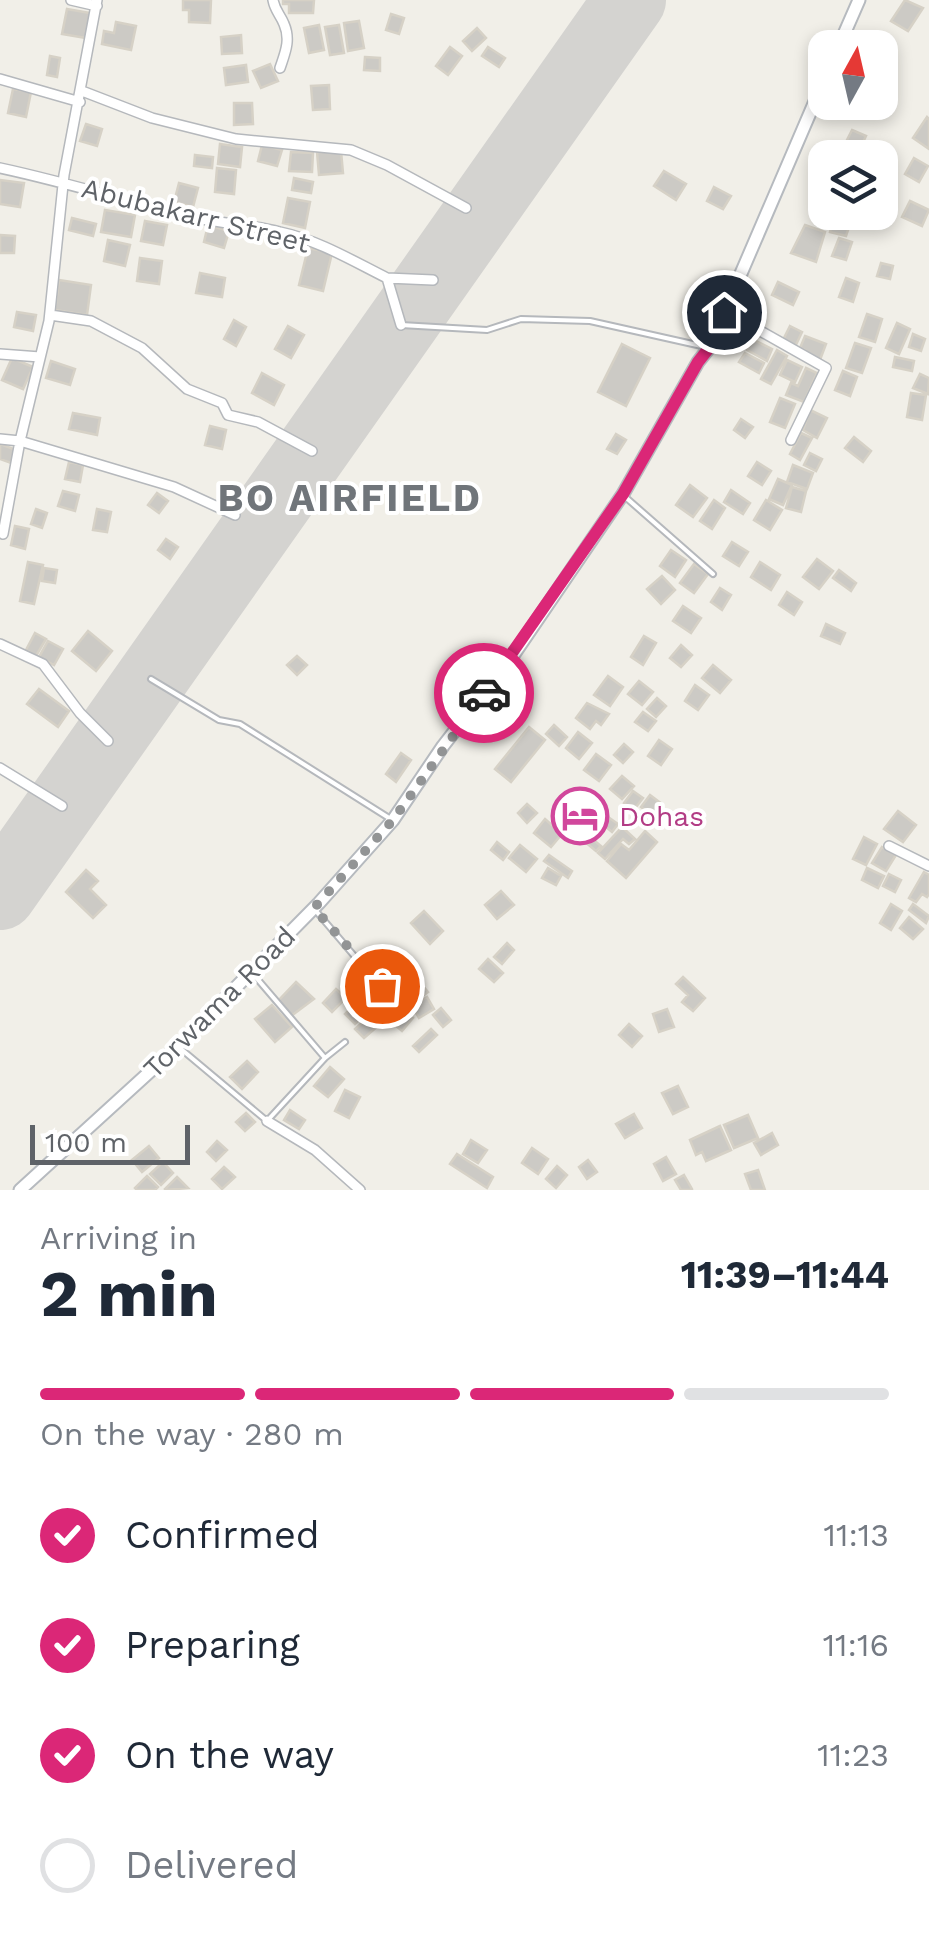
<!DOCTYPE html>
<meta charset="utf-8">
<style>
:root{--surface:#fff;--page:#f6f6f7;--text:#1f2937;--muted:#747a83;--line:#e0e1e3;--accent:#db2777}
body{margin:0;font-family:"Work Sans",sans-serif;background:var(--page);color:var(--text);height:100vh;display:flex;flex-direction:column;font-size:38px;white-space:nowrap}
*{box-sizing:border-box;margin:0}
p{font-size:32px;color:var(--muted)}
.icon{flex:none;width:55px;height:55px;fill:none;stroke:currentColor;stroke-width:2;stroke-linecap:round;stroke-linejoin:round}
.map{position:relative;height:1190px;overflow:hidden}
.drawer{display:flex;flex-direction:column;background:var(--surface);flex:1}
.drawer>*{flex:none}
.needle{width:65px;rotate:8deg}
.tools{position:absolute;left:808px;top:30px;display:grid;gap:20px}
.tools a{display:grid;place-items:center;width:90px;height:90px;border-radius:20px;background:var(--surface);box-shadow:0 5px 15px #0003;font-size:50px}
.scale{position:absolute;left:30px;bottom:25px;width:160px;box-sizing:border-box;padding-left:10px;border:5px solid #5f6368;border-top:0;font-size:28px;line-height:35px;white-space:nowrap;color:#5f6368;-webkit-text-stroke:8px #fff;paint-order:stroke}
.pin{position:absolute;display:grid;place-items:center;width:85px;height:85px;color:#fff;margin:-42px;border:5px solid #fff;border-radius:50%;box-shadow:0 2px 10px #0007}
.courier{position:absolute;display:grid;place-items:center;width:100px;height:100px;margin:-50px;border:8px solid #db2777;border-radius:50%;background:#fff;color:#222;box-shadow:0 2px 12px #0007}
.head em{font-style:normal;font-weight:700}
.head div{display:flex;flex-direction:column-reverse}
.head{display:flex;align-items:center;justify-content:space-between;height:170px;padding:0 40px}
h1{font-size:65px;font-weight:700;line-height:75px}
.bar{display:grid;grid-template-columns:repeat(4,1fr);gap:15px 10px;align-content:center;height:120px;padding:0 40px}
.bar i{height:12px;border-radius:8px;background:var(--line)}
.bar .active{background:var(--accent)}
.bar p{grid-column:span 4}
ol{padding:0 40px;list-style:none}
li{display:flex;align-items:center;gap:30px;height:110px}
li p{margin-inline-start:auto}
li .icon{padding:10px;border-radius:50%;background:var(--accent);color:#fff;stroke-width:4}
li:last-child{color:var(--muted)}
li i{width:55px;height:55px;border:5px solid var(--line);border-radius:50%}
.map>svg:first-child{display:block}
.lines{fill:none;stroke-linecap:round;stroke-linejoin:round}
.runway{stroke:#d4d3d0;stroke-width:72}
.building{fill:#cccac5;stroke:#d6d1c6;stroke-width:2.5}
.lane-casing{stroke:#b5b8bc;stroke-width:8}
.street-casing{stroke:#b5b8bc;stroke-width:12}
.secondary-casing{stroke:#b6babf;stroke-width:15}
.lane{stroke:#fff;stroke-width:4}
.street{stroke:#fff;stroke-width:9}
.secondary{stroke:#fff;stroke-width:11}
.done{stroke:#929495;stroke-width:10;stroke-dasharray:0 18}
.route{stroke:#db2777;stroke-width:12}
.labels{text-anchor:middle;stroke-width:8;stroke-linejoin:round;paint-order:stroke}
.street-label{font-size:28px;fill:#5f6368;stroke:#fff}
.hotel-label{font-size:28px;fill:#b23c85;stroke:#fff;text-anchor:start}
.district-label{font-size:38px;font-weight:bold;letter-spacing:2.5px;fill:#70757a;stroke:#fff}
</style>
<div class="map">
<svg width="929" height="1190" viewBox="0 0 929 1190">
<rect width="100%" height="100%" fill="#f1efe8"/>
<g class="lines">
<path class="runway" d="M0 894 630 0"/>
</g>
<path class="building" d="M183 0H211L210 23 189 22V10H183Z
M283 0H314L313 13H289V4H283Z
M905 0 923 8 908 31 891 21Z
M67 9 90 13 86 38 62 34Z
M391 14 404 18 399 34 386 30Z
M359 21 364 48 348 51 344 23Z
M116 22 136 26 131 50 102 44 104 31 114 33Z
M319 25 324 50 309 53 304 28Z
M339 25 344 53 330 55 325 27Z
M477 28 486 38 472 51 463 41Z
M241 35 242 53 222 54 221 37Z
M450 47 462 56 448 75 436 66Z
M488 47 505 58 499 67 482 56Z
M50 56 60 58 57 77 47 75Z
M365 57 380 58V71L364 70Z
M270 64 278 81 261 88 253 71Z
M246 65 248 82 226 85 224 68Z
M329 85 330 109 313 110 311 86Z
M13 89 31 92 26 117 8 113Z
M234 103H252L253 124 234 125Z
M927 117 929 119V149L913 138Z
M86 124 102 129 97 146 80 141Z
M852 130 866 136 859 151 845 144Z
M220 144 242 147 240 167 218 164Z
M262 145 282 150 277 166 258 161Z
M341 151 343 173 319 175 317 152Z
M291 152 313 153 312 172 289 171Z
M195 155 213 157 212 168 194 166Z
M914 158 928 166 919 182 905 174Z
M217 168 236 170 234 194 215 192Z
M664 171 686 184 676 200 654 186Z
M294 178 313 182 311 193 292 190Z
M0 180 24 183 20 207 0 204Z
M179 183 198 188 193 207 174 202Z
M714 187 731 196 723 209 707 201Z
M288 198 310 202 305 228 283 223Z
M910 201 929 210 922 226 902 217Z
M105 210 135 215 131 237 101 232Z
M835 213 852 218 846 236 830 232Z
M72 218 96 224 93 236 69 230Z
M145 221 167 225 163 245 141 241Z
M208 225 229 231 224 248 204 242Z
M805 225 825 232 816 262 791 253Z
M0 235 15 236 14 253H0Z
M839 238 852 242 846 260 832 256Z
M108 240 130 245 125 266 104 261Z
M308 248 332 253 323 291 299 285Z
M140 258 162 261 159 284 137 281Z
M881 263 893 266 890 279 877 276Z
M200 273 225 278 222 297 196 293Z
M846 278 859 283 853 302 839 297Z
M59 280 91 285 87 315 55 310Z
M778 282 799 292 793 305 772 295Z
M17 312 36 315 33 331 14 327Z
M867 314 882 319 875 342 859 337Z
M234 320 246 327 236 346 224 339Z
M897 323 910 329 899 354 886 348Z
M288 326 304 335 291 358 275 349Z
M790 326 802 332 794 349 782 342Z
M913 334 925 339 921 351 909 347Z
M805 336 826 344 820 360 804 354 805 350 800 348Z
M752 339 772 349 767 361 747 350Z
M855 343 871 348 862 373 846 368Z
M622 344 650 358 626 406 598 392Z
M777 350 787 356 771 384 761 379Z
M745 353 764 363 759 373 739 362Z
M895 357 914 361 912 371 893 367Z
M12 358 33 367 23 389 2 380Z
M787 360 802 367 795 382 780 375Z
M51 361 75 369 70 385 46 378Z
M806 368 817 373 804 402 786 395 791 383 798 386Z
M843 371 857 377 850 396 835 390Z
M262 373 284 385 274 405 252 393Z
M920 374 929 378 928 394 913 388Z
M911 393 926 395 922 420 907 417Z
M780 398 795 404 785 428 770 422Z
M810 410 827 418 817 438 803 430Z
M73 413 100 418 97 435 69 429Z
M741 419 753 427 745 438 734 430Z
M210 426 226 430 222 449 205 445Z
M801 433 812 438 800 460 790 454Z
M616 434 626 440 617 454 607 449Z
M854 437 871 451 863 462 845 448Z
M0 444 16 450 11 463 0 459Z
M810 453 822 459 816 471 804 465Z
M69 462 83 465 80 482 65 479Z
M757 462 771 471 762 485 748 476Z
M793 465 813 473 807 489 787 482Z
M778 479 792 485 783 505 769 499Z
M690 485 707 498 693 517 676 505Z
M792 487 806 491 801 512 786 508Z
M731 490 750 503 743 514 724 502Z
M63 491 79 495 75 511 58 506Z
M157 493 168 501 159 513 148 505Z
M714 500 725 508 712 529 700 521Z
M766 500 782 510 770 530 754 520Z
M36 509 47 513 42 528 31 524Z
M97 509 111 512 107 532 93 530Z
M15 526 29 529 25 549 11 545Z
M166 539 178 547 170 559 158 550Z
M732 542 748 552 739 566 723 556Z
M671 550 686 560 675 577 660 566Z
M817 559 833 571 819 589 803 577Z
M28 562 43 565 34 604 20 601Z
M760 562 780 575 771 590 751 577Z
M694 564 708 574 694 593 680 583Z
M44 568 57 570 55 583 42 581Z
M839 570 856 583 851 591 833 578Z
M662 576 675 590 661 604 647 589Z
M720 588 731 595 722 610 711 602Z
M787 592 802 602 794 615 779 605Z
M683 606 701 618 691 633 673 621Z
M826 624 845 633 840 644 821 636Z
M88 631 112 651 96 671 72 651Z
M35 633 46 639 36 656 26 650Z
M644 636 656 643 643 665 631 657Z
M48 641 63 649 54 665 39 657Z
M681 645 692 655 681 667 670 658Z
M297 656 307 665 297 675 287 665Z
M713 665 731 680 720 693 702 678Z
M608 676 623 687 610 706 594 695Z
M639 681 653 692 642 705 628 694Z
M695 685 709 695 698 710 685 701Z
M39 689 69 711 58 727 27 704Z
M657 698 666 706 656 717 647 709Z
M587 703 609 714 601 725 596 721 590 729 576 718Z
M643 712 656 721 648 731 635 722Z
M554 725 567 737 559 746 546 734Z
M529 727 545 740 511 782 495 769Z
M578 732 592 743 579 759 566 748Z
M659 740 672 749 661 765 648 756Z
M624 744 633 752 623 763 614 755Z
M401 753 411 760 396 782 386 774Z
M596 754 611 765 599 781 584 770Z
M622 776 634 786 622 799 610 789Z
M633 791 643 798 633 811 624 803Z
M650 795 662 804 653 816 641 807Z
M584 797 598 808 577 835 562 823Z
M527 804 537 813 527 823 518 813Z
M898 811 916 825 903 842 884 829Z
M601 812 618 824 612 832 595 818Z
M545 819 562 834 551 847 534 833Z
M622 827 635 839 629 844 623 839 605 859 598 853Z
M645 831 657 842 626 878 607 861 621 844 629 850Z
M584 832 601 846 596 851 579 837Z
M864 837 877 844 866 865 853 859Z
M497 842 509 852 503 860 491 850Z
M520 845 537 859 526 872 509 858Z
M882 847 896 855 886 871 872 863Z
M549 855 572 871 568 878 544 861Z
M548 868 561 876 556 885 542 878Z
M867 868 884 876 878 888 862 880Z
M86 870 98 881 90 889 106 905 93 918 66 892Z
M924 872 929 875V894L927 897 922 894 916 902 909 898Z
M889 874 901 880 895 892 883 886Z
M501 891 514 905 497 919 485 905Z
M891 904 902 911 891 930 880 923Z
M913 904 929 916 926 923 909 910Z
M424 911 443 931 430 944 411 923Z
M909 917 923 929 913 939 900 928Z
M507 943 514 950 502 964 494 957Z
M488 959 503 973 494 982 479 969Z
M362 969 374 981 362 992 351 980Z
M394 970 407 985 394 996 381 981Z
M683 977 705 998 693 1011 682 1002 688 995 676 984Z
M417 979 428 992 412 1004 402 992Z
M296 982 314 999 291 1016 277 1002Z
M336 989 346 998 332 1012 323 1003Z
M369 991 379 1001 355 1024 345 1014Z
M427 997 434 1009 419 1018 412 1006Z
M391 999 413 1018 402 1031 380 1012Z
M272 1005 292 1027 275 1042 255 1019Z
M441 1008 451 1020 443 1027 433 1015Z
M667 1009 674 1027 659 1032 653 1014Z
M369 1016 378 1026 364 1038 355 1029Z
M629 1024 642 1036 632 1047 619 1035Z
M431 1029 437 1035 419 1052 413 1046Z
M247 1061 258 1072 242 1089 230 1077Z
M330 1067 344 1079 328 1097 314 1086Z
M678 1086 688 1107 673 1114 662 1093Z
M345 1090 360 1097 349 1118 335 1111Z
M290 1110 305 1120 299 1129 284 1120Z
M246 1113 255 1122 245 1131 236 1122Z
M634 1114 642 1128 625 1138 616 1124Z
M748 1115 758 1138 734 1148 724 1125Z
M720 1126 731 1150 706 1161 702 1152 696 1155 690 1140Z
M772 1133 778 1145 761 1155 754 1143Z
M471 1140 487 1150 478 1163 463 1154Z
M217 1141 227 1150 216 1161 207 1152Z
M149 1146 159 1158 142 1172 132 1160Z
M532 1148 548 1159 538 1174 522 1163Z
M457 1154 493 1177 487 1188 450 1164Z
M666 1157 676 1174 663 1181 654 1164Z
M588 1160 597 1172 587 1179 579 1167Z
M163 1162 173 1173 161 1185 150 1174Z
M557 1166 567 1175 556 1188 546 1179Z
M224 1167 235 1177 222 1189 212 1179Z
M758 1170 765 1190H751L745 1174Z
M684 1175 692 1189 691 1190H681L675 1180Z
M147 1176 158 1187 155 1190H137L135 1188Z
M177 1177 188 1188 166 1190 165 1189Z"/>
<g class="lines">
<g class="lane-casing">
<path id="lane" d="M401 325 487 330 521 319 590 321 706 347
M623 495 713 574
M151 679 219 720 240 724 389 818
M316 911 362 965 403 1007
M254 975 325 1058
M181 1049 267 1121 325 1058 345 1042"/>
</g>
<g class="street-casing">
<path id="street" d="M71 0 97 6
M273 0C275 11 280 14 284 24 291 40 285 53 280 68
M0 79 80 102
M82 91 152 118 236 139 351 150 387 165 466 208
M0 168C61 181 120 199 181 215 214 223 248 224 280 232 318 240 353 261 387 278
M725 311 826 368 791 440
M50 315 91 321 142 348 187 389 222 403 228 415 258 422 312 451
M401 325 387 278 433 280
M0 354 40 357
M0 439 20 441 174 487 235 515
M3 534 20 441 49 321 64 175 97 0
M0 644 43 664 80 713 108 741
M0 768 62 806
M889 846 929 866
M267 1121 315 1150 360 1190"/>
</g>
<g class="secondary-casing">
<path id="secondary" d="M838 48 859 0
M20 1190 178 1046 319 903 393 820 443 746 512 657 623 494 698 362 709 348 825 78"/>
</g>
<use href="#lane" class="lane"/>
<use href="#street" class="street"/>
<use href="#secondary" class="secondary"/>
</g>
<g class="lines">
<path class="done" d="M382 986 314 908 393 820 484 693"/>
<path class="route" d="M484 693 623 494 698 362 709 348 724 312"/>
</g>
<defs>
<g id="hotel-ring" transform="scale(2.875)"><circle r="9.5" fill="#fff" stroke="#d1479c" stroke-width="1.5"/><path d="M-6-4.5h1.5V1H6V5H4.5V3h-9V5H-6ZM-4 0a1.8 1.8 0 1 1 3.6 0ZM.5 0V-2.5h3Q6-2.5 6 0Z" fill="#d1479c"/></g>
</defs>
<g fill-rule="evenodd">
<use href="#hotel-ring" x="580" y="816"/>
</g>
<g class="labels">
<g class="street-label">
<text transform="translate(196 215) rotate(14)" y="10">Abubakarr Street</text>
<text transform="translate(219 1002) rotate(-45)" y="10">Torwama Road</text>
</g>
<g class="hotel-label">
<text x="619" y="826">Dohas</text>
</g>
<g class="district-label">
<text x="350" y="511">BO AIRFIELD</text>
</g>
</g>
</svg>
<div class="tools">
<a><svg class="needle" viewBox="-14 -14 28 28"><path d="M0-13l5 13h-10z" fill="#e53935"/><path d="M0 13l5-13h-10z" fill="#747a83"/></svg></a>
<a><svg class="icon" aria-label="layers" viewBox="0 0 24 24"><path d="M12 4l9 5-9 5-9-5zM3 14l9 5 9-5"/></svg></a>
</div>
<div class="scale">100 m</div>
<div class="pin" style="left:382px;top:986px;background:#ea580c"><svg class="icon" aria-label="bag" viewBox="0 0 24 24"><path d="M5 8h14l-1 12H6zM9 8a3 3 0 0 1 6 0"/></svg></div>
<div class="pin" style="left:724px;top:312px;background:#1f2937"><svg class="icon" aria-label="home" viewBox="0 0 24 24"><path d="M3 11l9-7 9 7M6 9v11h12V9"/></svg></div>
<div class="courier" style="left:484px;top:693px"><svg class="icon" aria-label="car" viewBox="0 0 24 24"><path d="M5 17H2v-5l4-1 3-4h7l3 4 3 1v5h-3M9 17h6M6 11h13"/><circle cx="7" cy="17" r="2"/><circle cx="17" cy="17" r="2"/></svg></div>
</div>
<section class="drawer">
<div class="head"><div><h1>2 min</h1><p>Arriving in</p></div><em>11:39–11:44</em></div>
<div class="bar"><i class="active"></i><i class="active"></i><i class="active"></i><i></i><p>On the way · 280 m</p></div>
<ol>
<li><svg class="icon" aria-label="check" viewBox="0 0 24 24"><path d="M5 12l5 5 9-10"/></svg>Confirmed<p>11:13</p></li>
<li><svg class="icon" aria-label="check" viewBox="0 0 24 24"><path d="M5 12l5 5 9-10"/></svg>Preparing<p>11:16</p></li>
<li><svg class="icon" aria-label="check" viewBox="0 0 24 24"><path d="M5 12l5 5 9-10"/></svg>On the way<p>11:23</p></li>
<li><i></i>Delivered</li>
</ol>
</section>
